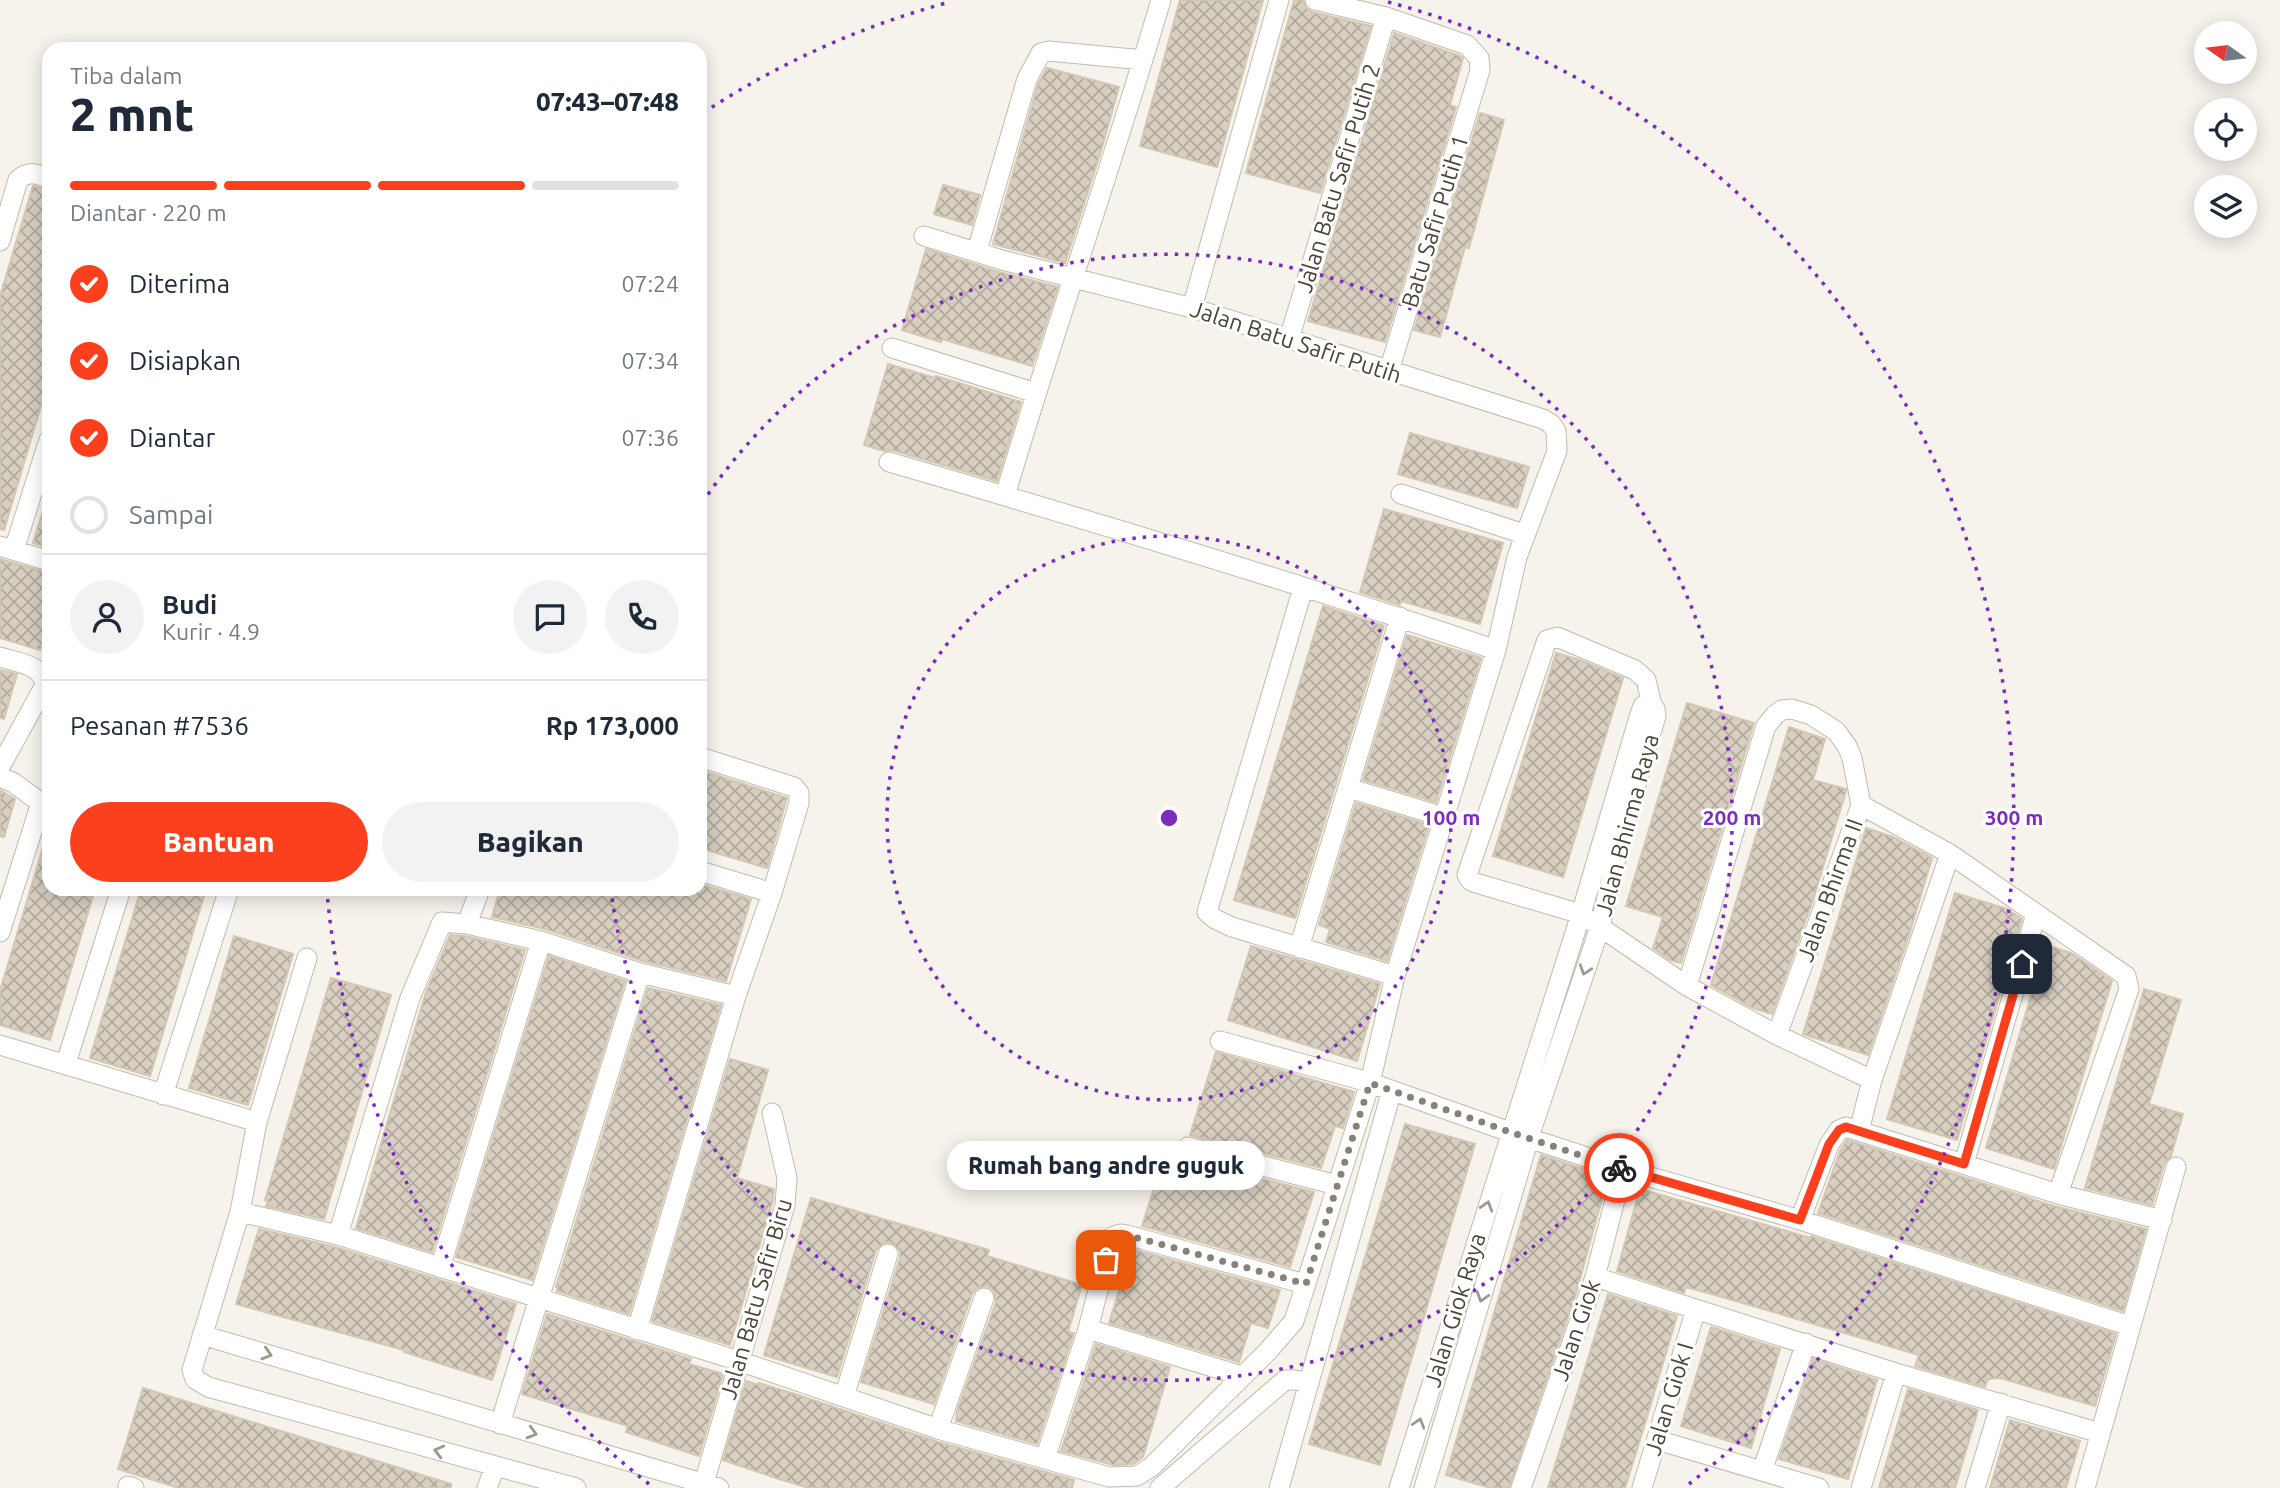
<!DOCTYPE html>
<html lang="id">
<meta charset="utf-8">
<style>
:root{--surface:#fff;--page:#f2f2f3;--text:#1f2937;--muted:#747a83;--line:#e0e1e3;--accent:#fc3f1d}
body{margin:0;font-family:Ubuntu,sans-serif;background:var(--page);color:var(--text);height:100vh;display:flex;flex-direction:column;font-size:26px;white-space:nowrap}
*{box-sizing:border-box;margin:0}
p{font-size:23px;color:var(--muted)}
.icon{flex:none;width:38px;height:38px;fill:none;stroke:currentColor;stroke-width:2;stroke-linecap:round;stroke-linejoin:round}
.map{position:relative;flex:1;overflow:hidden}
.details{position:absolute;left:42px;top:42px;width:665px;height:854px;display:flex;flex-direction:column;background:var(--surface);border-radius:21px;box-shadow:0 4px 18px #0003}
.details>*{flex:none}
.needle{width:46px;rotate:284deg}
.fabs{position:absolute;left:2194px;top:21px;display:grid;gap:14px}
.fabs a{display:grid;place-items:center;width:63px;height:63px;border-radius:50%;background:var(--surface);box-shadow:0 4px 18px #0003;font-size:35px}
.pin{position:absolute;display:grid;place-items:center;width:60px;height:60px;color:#fff;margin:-30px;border-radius:14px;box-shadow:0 4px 10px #0006}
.courier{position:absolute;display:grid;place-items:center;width:70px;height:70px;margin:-35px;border:5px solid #fc3f1d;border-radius:50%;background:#fff;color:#222;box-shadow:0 2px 9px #0007}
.bubble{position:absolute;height:49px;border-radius:24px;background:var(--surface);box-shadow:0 4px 18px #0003;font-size:23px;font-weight:800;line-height:49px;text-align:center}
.summary em{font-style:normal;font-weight:800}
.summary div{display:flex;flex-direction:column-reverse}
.summary{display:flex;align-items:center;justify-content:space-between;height:119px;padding:0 28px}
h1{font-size:46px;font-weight:800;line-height:52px}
.bar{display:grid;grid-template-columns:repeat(4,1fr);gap:10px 7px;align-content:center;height:84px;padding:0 28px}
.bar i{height:9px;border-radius:5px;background:var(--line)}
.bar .active{background:var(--accent)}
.bar p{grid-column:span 4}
.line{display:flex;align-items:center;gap:18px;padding:0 28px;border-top:2px solid var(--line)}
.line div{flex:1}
.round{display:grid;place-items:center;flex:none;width:74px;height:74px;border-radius:37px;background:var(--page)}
ol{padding:0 28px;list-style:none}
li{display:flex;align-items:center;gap:21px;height:77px}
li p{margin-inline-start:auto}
li .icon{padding:7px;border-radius:50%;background:var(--accent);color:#fff;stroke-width:4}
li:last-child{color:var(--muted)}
li i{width:38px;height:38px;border:4px solid var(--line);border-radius:50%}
.button{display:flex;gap:14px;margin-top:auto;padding:14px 28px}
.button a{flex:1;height:80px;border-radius:42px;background:var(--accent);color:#fff;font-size:28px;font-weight:800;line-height:80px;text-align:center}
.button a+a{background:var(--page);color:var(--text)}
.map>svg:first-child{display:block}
.building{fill:url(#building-cross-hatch);stroke:#d3c7b4;stroke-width:2}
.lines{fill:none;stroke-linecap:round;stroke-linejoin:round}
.minor-casing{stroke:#c2bbae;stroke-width:21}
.minor{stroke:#fff;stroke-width:19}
.oneway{stroke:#9c9892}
.done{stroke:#878178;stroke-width:7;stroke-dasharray:0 12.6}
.route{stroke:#fc3f1d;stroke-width:9}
.ring{fill:none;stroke:#7b2cbf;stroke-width:3.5;stroke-dasharray:3.5 7}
.labels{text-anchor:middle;stroke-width:6;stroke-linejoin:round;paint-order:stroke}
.street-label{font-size:23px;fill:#4b4439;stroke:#fff}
.centre{fill:#7b2cbf;stroke:#fff;stroke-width:3.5}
.ring-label{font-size:21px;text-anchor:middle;font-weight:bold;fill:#7b2cbf;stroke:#fff;stroke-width:6;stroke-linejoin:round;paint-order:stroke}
</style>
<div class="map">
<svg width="2280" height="1488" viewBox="0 0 2280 1488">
<defs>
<pattern id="building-cross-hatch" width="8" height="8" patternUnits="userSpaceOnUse" patternTransform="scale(1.75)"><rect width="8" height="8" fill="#d8cfc1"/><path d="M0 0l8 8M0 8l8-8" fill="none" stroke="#b1aa9e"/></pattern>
</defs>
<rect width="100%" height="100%" fill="#f6f3ec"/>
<path class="building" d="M1180 0H1263L1217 167 1140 146Z
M1294 0H1303L1306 8 1312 12 1371 26 1320 193 1246 173Z
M1394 33 1460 56 1463 58 1450 105 1456 107 1385 342 1308 321Z
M1047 68 1119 87 1101 151 1065 263 993 244 1038 84Z
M1480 113 1504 120 1469 248 1465 247 1440 337 1414 330Z
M943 185 980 195 972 225 934 214Z
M33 186 49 190V379L4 530 0 529V296Z
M926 249 999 272 1058 287 1032 366 942 339 941 342 902 330Z
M888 364 935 378 936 376 1021 402 997 481 892 450 884 451 864 445Z
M1410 433 1529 467 1517 508 1398 474Z
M45 504 49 505V548L33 543Z
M1384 509 1503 543 1480 624 1401 601 1400 605 1360 592Z
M0 559 49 573V621L40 650 0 638Z
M1323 606 1384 626 1295 918 1234 900Z
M1407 635 1481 658 1436 802 1363 780Z
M1556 653 1580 660 1623 678 1563 877 1493 856Z
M0 670 17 674 4 719 0 718Z
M1687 703 1754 723 1681 963 1670 960 1653 948 1663 917 1626 906Z
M1789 727 1825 739 1813 780 1846 789V791L1813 900 1772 1014 1753 1008 1711 985Z
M700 770 787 798 767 868 700 848Z
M0 790 15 799 4 837 0 836Z
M1356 803 1429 825 1387 961 1326 942 1330 929 1319 925Z
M1866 828 1893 837 1932 858 1910 932 1868 1055 1803 1034Z
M45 841H49V889H95L50 1040 0 1025V991Z
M700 884 751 899 726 981 643 961 545 929 492 917 500 889H700Z
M141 889H206L150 1076 90 1058Z
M1955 893 2007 909 2022 919 1957 1140 1887 1119Z
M450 935 465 936 525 950 432 1252 356 1228 426 992Z
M234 936 293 954 248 1105 189 1088Z
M2046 945 2071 953 2112 981 2054 1169 1986 1148Z
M1251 946 1380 984 1357 1061 1228 1020Z
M549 956 625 981 532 1280 456 1257Z
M331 978 391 995 324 1219 266 1206 268 1201 265 1200Z
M648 988 721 1005 629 1314 557 1291 558 1287H556Z
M2144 989 2181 1000 2149 1104 2183 1114 2171 1156 2164 1164 2152 1205 2085 1188Z
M1216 1052 1354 1092 1343 1128 1335 1126 1321 1168 1190 1135Z
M730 1059 768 1070 737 1178 774 1189 773 1200 730 1345 652 1321Z
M1405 1124 1475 1144 1380 1465 1309 1444Z
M1847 1140 2054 1206 2146 1229 2123 1311 1818 1213 1840 1151Z
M1168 1144 1176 1147 1179 1155 1185 1159 1314 1192 1290 1267 1142 1226Z
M1541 1155 1608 1177 1575 1297 1509 1488H1491L1446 1475Z
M1640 1189 1811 1238V1236L2116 1334 2095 1406 2000 1378 1988 1379 1985 1387 1915 1366 1919 1355 1722 1297 1686 1287 1684 1293 1617 1271Z
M811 1198 989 1250 987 1256 1082 1285 1068 1332 1074 1333 1037 1444 956 1421 957 1411 996 1302 994 1291 987 1286 977 1288 972 1294 934 1404 861 1382 900 1258V1251L892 1243 885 1242 876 1250 837 1377 764 1355Z
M259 1229 335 1247 516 1304 492 1380 404 1352V1350L236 1304Z
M1132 1249 1280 1290 1268 1328 1251 1323 1239 1362 1109 1323Z
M1608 1294 1677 1316 1647 1417 1625 1488H1548Z
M547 1314 691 1359 689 1364 723 1374 699 1456 626 1432 628 1426 522 1394Z
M1711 1327 1780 1349 1751 1448 1681 1426Z
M1096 1344 1170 1367 1143 1457 1133 1464 1113 1465 1061 1451Z
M1813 1359 1877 1380 1848 1479 1779 1459Z
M746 1381 759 1385V1383L798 1395 935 1441 1074 1480 1072 1488H809L779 1479 723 1460Z
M143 1388 451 1484V1488H179L118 1469Z
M1908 1389 1978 1410 1955 1488H1879Z
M2010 1420 2080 1441 2066 1488H1990Z"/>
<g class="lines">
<g class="minor-casing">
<path id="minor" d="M1315 0 1386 17 1467 45 1479 58 1480 70 1389 371
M0 241 18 180C28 170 37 174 49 178
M977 251 1027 79 1041 53 1049 51 1143 60
M1192 308 1279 0
M1289 339 1386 17
M892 348 1036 393
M889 462C1092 521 1296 582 1496 650
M1401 494 1524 534
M1005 496C1054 330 1112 166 1161 0
M0 546 49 561
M14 550 49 440
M1303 588 1207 912 1215 919 1232 927 1395 976
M0 657C16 662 44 665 45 685L0 767
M1652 705 1646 680 1635 670 1557 637 1547 640 1467 875 1470 880 1476 883 1581 914 1687 986 1777 1035 1872 1080
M0 777 14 783 41 803 49 806
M1348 788 1444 817
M1861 805 1950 854 2126 976 2129 989 2058 1194
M700 871 772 893
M467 924 480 889
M0 932 41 803
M1299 948 1400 617
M307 958 257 1122 240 1212 192 1370 195 1379 208 1387 576 1488
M1687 986 1766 726 1775 715 1782 710 1792 709 1811 715 1836 731 1847 746 1852 758 1861 805 1777 1035
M1220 1041 1365 1081 1510 1132 1623 1169 1800 1220 2130 1326
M0 1045 257 1122
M66 1063 121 889
M163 1095 229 889
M1859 1131 1872 1080 1950 854
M1188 1147 1337 1185
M1964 1164 2036 914
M240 1212 338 1235 739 1361 938 1429 1109 1477 1137 1476 1151 1467 1268 1351 1294 1321 1370 1083 1395 976 1496 650 1517 557 1557 451 1556 431 1551 424 1543 419 1192 308 1002 260 924 236
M1800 1220 1829 1145 1839 1130 1846 1127 2058 1194 2162 1220
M338 1235 410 998 442 922 467 924 541 941 640 973 736 996
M440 1268 541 941
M1595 1277 1896 1373 2100 1433
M1088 1329 1242 1376
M637 1330 736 996 772 893 799 803V793L794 787 700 757
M202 1335 719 1488
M844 1397 888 1254
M500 1424 640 973
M938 1429 984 1298
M1657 1440 1819 1488
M1045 1459 1088 1329 1112 1237 1120 1234 1127 1235 1305 1284
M1762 1471 1806 1343
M704 1483 785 1205 787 1178 772 1113
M128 1486 134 1488
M487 1488 495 1466
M1160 1488 1285 1380H1295L1309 1383
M1279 1488 1392 1090
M1399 1488 1581 914 1640 714 1643 706 1652 705 1655 709 1656 716 1623 829 1600 927 1533 1125 1424 1488
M1521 1488 1595 1277 1623 1169
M1642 1488 1696 1309
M1861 1488 1896 1373
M1975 1488 2001 1403
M2085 1488 2176 1167"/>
</g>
<use href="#minor" class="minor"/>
</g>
<defs><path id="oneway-chevron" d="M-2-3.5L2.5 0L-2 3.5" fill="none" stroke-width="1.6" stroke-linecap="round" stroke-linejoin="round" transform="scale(1.75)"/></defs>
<g class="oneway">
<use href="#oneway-chevron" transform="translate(1585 970) rotate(109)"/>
<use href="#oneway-chevron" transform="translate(1487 1206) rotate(-73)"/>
<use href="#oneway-chevron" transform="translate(1482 1297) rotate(107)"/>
<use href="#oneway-chevron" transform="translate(267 1354) rotate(17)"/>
<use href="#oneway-chevron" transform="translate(1419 1423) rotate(-73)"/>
<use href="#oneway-chevron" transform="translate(532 1433) rotate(16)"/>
<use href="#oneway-chevron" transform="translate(439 1451) rotate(-165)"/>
</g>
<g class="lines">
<path class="done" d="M1106 1260 1112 1237 1119 1234 1127 1235 1306 1284 1370 1083 1510 1132 1619 1168"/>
<path class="route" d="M1619 1168 1800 1220 1829 1144 1839 1130 1846 1127 1964 1164 2022 964"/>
</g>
<g class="ring">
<circle cx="1169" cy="818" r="282"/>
<path d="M702 503A563 563 0 1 1 611 891"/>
<path d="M649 1484A845 845 0 0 1 327 892M703 113A845 845 0 0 1 950 2M1388 2A845 845 0 0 1 1689 1484"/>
</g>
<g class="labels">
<g class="street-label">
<text transform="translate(1338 178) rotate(-73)" y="8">Jalan Batu Safir Putih 2</text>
<text transform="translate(1435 221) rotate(-73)" y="8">Batu Safir Putih 1</text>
<text transform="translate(1296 342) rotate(18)" y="8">Jalan Batu Safir Putih</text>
<text transform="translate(1627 825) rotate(-75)" y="8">Jalan Bhirma Raya</text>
<text transform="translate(1830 890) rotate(-70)" y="8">Jalan Bhirma II</text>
<text transform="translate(756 1299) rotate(-74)" y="8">Jalan Batu Safir Biru</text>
<text transform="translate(1455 1310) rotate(-73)" y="8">Jalan Giok Raya</text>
<text transform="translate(1576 1330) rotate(-71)" y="8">Jalan Giok</text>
<text transform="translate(1669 1399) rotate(-73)" y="8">Jalan Giok I</text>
</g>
</g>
<circle cx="1169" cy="818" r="10" class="centre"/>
<g class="ring-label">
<text x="1451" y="825">100 m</text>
<text x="1732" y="825">200 m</text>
<text x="2014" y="825">300 m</text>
</g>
</svg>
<div class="fabs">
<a><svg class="needle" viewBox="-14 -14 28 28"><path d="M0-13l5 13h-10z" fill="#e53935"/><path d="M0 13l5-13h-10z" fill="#747a83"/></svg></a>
<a><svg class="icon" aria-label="locate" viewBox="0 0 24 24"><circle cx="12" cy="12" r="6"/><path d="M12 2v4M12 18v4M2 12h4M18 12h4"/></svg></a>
<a><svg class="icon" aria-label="layers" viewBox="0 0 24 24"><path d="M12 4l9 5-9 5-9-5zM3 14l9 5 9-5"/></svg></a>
</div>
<div class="pin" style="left:1106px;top:1260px;background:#ea580c"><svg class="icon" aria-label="bag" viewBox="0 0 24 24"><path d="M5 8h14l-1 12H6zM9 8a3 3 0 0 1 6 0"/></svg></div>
<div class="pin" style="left:2022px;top:964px;background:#1f2937"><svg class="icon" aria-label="home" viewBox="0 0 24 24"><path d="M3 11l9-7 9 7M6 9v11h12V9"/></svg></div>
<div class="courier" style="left:1619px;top:1168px"><svg class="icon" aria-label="bike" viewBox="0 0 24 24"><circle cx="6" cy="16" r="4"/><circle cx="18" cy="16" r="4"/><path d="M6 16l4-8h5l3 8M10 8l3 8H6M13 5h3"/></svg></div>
<div class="bubble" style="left:947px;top:1141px;width:318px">Rumah bang andre guguk</div>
<section class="details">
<div class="summary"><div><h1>2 mnt</h1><p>Tiba dalam</p></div><em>07:43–07:48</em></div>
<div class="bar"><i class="active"></i><i class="active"></i><i class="active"></i><i></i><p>Diantar · 220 m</p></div>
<ol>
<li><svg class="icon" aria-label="check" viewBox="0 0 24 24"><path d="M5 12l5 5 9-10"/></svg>Diterima<p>07:24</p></li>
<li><svg class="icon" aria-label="check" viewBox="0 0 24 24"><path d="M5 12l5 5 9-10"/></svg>Disiapkan<p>07:34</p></li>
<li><svg class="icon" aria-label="check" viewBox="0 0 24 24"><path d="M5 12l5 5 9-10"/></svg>Diantar<p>07:36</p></li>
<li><i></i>Sampai</li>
</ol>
<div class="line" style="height:126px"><a class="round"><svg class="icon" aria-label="person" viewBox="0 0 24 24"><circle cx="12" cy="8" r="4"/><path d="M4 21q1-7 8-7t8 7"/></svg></a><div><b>Budi</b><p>Kurir · 4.9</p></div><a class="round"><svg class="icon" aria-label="chat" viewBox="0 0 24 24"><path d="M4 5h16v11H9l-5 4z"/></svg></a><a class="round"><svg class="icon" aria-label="phone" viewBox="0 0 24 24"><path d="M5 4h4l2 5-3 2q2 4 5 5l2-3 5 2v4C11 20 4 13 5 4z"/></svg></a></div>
<div class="line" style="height:91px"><div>Pesanan #7536</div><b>Rp 173,000</b></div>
<div class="button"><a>Bantuan</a><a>Bagikan</a></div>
</section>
</div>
